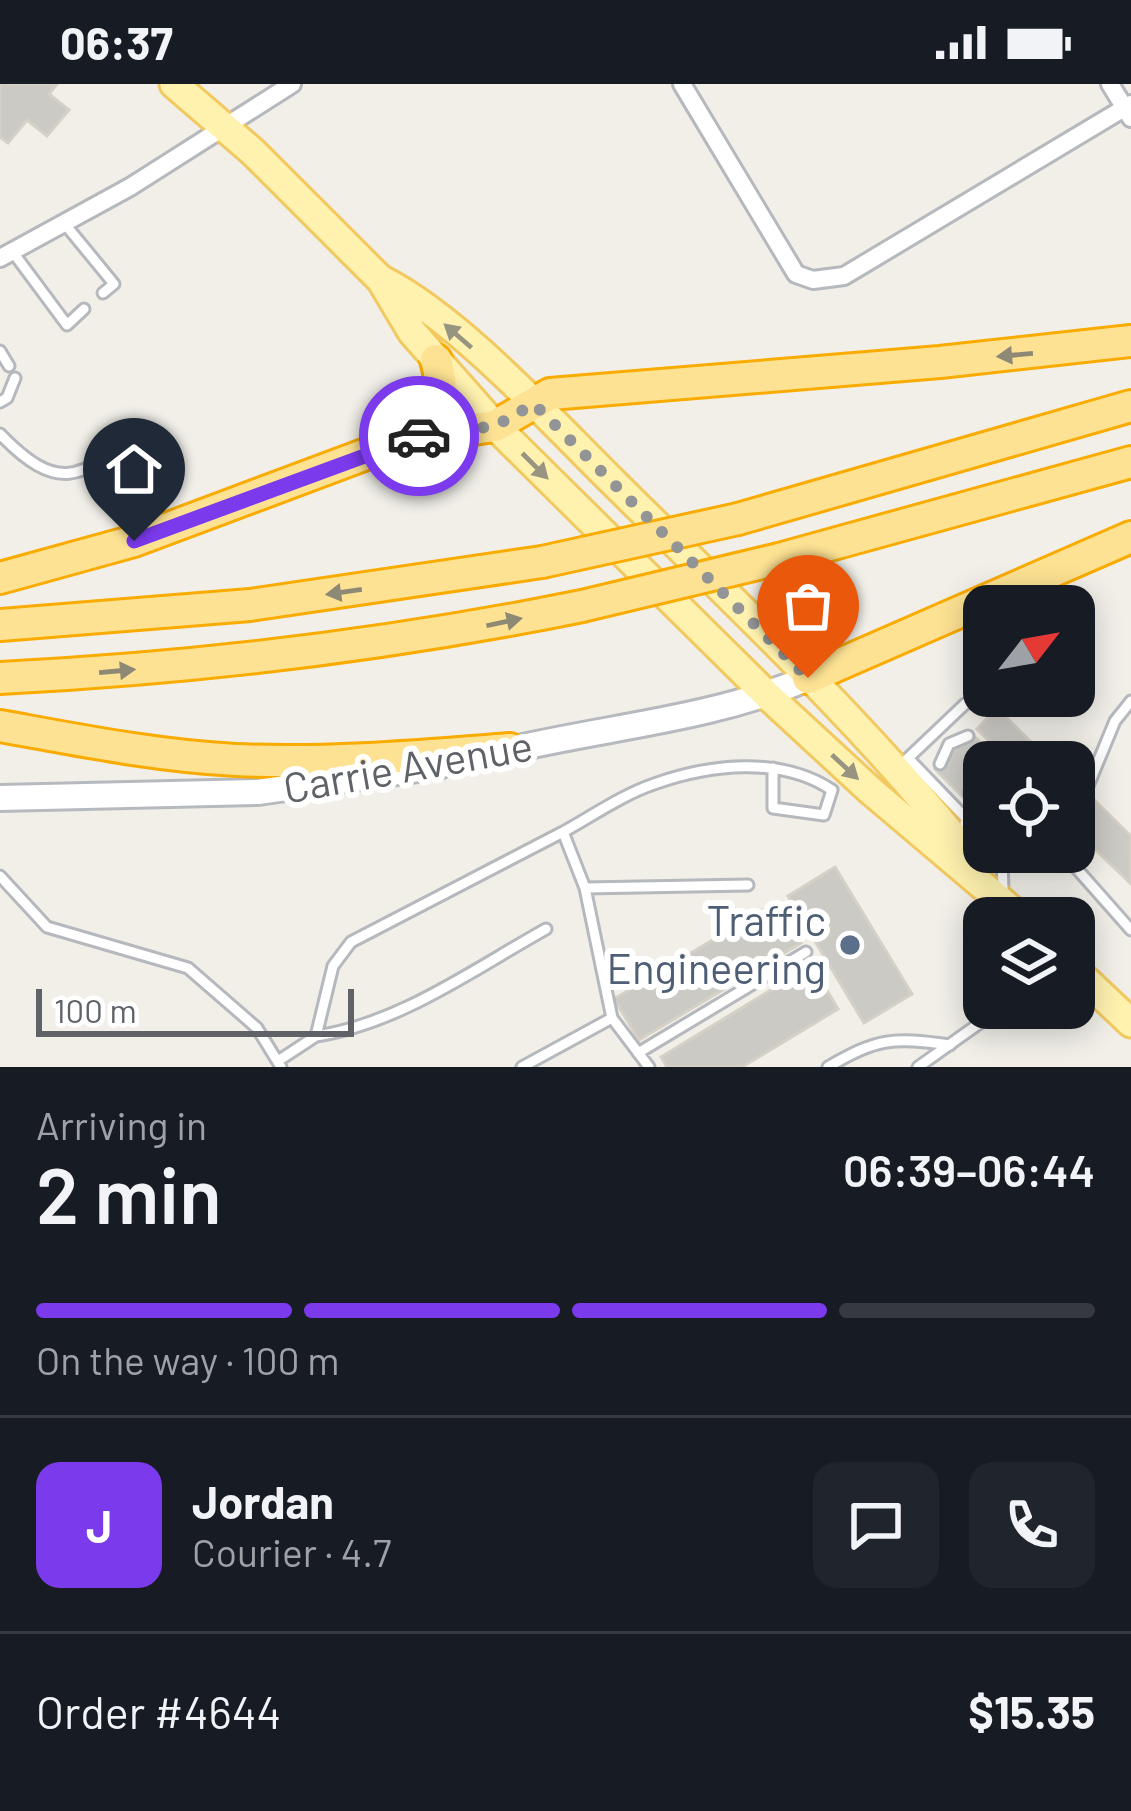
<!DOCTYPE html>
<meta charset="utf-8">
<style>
:root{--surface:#171b24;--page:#20242c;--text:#f1f3f6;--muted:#9ea1a6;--line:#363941;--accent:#7c3aed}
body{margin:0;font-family:Barlow,sans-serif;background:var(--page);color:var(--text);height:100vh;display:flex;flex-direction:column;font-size:45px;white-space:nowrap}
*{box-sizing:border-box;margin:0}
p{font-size:39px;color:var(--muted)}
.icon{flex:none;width:66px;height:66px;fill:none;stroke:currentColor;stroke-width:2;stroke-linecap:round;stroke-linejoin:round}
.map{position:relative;height:983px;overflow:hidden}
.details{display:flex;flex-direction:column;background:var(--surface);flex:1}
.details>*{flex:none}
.needle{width:78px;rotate:59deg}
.tools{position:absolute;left:963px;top:501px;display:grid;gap:24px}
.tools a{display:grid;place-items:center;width:132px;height:132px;border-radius:24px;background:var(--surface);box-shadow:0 6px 30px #0003;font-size:60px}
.scale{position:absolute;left:36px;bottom:30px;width:318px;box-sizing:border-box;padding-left:12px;border:6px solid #5f6368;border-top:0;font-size:33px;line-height:42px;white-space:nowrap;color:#5f6368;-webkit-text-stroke:9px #fff;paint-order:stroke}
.pin{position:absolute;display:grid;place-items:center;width:102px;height:102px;color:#fff;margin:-123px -51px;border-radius:50% 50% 50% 0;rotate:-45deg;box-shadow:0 0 12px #0007}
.pin .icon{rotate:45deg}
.courier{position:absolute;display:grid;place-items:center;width:120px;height:120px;margin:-60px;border:9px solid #7c3aed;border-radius:50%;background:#fff;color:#222;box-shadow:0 3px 15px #0007}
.headline em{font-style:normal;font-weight:600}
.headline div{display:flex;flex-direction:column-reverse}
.headline{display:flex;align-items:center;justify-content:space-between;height:204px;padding:0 36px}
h1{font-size:78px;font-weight:600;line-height:90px}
.bar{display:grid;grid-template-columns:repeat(4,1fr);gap:18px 12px;align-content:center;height:144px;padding:0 36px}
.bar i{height:15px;border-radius:9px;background:var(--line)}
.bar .on{background:var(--accent)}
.bar p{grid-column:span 4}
.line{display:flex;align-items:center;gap:30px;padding:0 36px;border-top:3px solid var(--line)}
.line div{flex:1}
.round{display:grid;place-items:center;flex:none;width:126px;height:126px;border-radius:24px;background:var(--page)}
.status{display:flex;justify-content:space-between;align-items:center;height:84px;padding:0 60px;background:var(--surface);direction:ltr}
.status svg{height:33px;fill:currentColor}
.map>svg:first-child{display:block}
.building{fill:#cccac5;stroke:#d6d1c6;stroke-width:3}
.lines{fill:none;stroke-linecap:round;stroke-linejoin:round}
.service-casing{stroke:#b5b8bc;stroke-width:15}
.minor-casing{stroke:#b5b8bc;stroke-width:22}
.secondary-casing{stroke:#b6babf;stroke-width:30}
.primary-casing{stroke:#f2c960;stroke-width:33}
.motorway-casing{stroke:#f9ab00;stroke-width:36}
.service{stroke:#fff;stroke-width:9}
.minor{stroke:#fff;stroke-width:16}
.secondary{stroke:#fff;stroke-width:24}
.primary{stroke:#fff2af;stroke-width:27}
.motorway{stroke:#fde293;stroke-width:30}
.motorway-bridge-casing{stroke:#f9ab00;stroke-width:36;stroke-linecap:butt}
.motorway-bridge{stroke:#fde293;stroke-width:30}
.oneway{fill:#979581}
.oneway2{fill:#8e8975}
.done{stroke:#929495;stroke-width:12;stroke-dasharray:0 21.6}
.route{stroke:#7c3aed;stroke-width:15}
.service-dot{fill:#5c6f8a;stroke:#fff;stroke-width:4.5}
.labels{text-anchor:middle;stroke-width:12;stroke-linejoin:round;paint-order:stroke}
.street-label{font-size:42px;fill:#5f6368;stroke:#fff}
.service-label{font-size:42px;fill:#4e5e75;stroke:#fff;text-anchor:end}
</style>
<div class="status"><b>06:37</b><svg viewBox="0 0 49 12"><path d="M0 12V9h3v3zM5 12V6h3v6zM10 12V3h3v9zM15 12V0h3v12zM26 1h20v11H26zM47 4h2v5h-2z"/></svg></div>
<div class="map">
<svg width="1131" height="983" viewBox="0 0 1131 983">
<rect width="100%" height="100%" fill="#f1efe8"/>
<path class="building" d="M0 0H57L49 10 69 26 47 52 27 36 8 59 0 53Z
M997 624 1039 666 1027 678H1010L977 645Z
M971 649 1000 678H984V694L964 714 935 685Z
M1074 696 1131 752V800L1074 745Z
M835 783 912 910 864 939 788 812Z
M776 818 801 859 639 956 614 915Z
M812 881 838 925 742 983H667L661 973Z"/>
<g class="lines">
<g class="service-casing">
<path id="service" d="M64 139 114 200 103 209
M12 167 67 241 84 225
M0 267 9 282
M0 318 7 314 15 294
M0 350C60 412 81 393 143 347
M908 674 984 753
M904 678 965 620
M940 680 949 660 968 652
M1086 707 1115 637 1131 617
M969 709 984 705
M965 739 984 721
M563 748C592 732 622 711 654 700 710 680 781 672 832 706L824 731 773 724V684
M1062 768 1131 846
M0 792 47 843 188 884 257 944 281 983
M1003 808 1002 772 1006 768
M612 934 585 804 748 801
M316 952C399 940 474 885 546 845
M638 969 806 868
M278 977 316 952 333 882 351 858 563 748 585 804
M522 983 612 934 649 983
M828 983C878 954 892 953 950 961
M918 983 1001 924"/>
</g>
<g class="minor-casing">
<path id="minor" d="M682 0 796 190 813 196 844 192 1131 20
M1110 0 1131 34
M0 174 130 103 292 0"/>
</g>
<g class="secondary-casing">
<path id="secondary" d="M497 669C601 643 708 637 808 594
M0 714 258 708 439 682"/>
</g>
<g class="primary-casing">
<path id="primary" d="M174 0 253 68 381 196 412 248 495 342 768 612 871 707 1021 834
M382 196C460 236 550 336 614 399 738 522 869 644 977 782
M1074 885 1131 939"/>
</g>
<g class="motorway-casing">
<path id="motorway" d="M412 352C442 330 446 311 436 276
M738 435 1131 322
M779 475 1131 378
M0 494 134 457 409 354 495 342 550 310 940 278 1131 257
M0 541 250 521 542 478
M0 594C196 584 390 561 582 522
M808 594 1131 453
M0 642C78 656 157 672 236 676 328 680 419 672 510 665"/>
</g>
<use href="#service" class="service"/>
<use href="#minor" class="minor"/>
<use href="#secondary" class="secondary"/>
<use href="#primary" class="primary"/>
<use href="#motorway" class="motorway"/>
<g class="motorway-bridge-casing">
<path id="motorway-bridge" d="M542 478 738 435
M582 522 779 475"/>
</g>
<use href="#motorway-bridge" class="motorway-bridge"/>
</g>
<defs><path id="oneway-solid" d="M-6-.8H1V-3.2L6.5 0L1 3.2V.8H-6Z" transform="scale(3)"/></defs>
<g class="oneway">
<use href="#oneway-solid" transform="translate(458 252) rotate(-139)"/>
<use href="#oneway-solid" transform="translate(535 382) rotate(45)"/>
<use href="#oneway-solid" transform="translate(845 683) rotate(43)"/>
</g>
<g class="oneway2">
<use href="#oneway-solid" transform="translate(1015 271) rotate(175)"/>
<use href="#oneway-solid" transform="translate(344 508) rotate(172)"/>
<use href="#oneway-solid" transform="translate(504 538) rotate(-12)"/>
<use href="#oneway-solid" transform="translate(117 587) rotate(-5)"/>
</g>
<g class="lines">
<path class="done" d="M419 352 495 342 534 320 808 594"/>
<path class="route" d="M134 457 419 352"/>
</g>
<circle class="service-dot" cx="850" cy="861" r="12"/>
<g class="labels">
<g class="street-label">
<text transform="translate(408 683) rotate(-10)" y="15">Carrie Avenue</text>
</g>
<g class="service-label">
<text x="826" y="852">Traffic<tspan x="826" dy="48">Engineering</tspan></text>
</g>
</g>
</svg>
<div class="tools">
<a><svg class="needle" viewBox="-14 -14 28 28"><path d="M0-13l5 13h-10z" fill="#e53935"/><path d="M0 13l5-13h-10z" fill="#9ea1a6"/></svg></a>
<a><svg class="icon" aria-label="locate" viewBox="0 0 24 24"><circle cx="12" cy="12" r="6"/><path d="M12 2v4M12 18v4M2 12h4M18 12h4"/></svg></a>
<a><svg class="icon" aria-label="layers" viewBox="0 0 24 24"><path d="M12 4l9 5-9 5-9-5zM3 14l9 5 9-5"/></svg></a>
</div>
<div class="scale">100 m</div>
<div class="pin" style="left:808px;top:594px;background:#ea580c"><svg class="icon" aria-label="bag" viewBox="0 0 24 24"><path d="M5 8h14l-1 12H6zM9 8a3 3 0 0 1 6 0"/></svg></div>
<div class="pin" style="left:134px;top:457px;background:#1f2937"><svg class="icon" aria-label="home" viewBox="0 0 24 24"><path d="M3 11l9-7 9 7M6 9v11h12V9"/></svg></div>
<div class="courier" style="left:419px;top:352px"><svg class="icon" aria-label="car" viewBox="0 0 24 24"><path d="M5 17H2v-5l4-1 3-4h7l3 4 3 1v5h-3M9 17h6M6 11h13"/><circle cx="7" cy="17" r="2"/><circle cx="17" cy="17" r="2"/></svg></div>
</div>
<section class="details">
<div class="headline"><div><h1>2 min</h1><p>Arriving in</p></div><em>06:39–06:44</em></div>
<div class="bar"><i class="on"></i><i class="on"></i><i class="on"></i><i></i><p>On the way · 100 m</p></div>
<div class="line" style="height:216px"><b class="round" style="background:var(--accent);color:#fff">J</b><div><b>Jordan</b><p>Courier · 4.7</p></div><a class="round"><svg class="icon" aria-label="chat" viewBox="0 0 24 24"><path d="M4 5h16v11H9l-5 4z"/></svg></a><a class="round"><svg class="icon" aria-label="phone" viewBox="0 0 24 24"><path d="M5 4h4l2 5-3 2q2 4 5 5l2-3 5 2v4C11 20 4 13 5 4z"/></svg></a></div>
<div class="line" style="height:156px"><div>Order #4644</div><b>$15.35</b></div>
</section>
